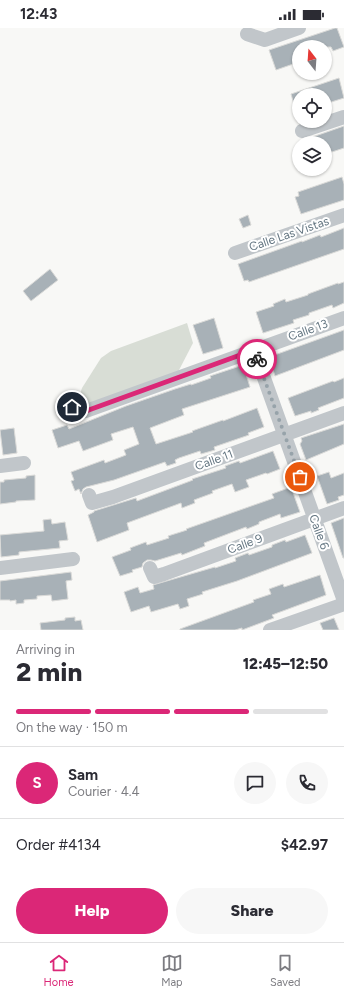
<!DOCTYPE html>
<meta charset="utf-8">
<style>
:root{--surface:#fff;--page:#f7f7f7;--text:#2b2b33;--muted:#7c7c81;--line:#e1e1e2;--accent:#db2777}
body{margin:0;font-family:Figtree,sans-serif;background:var(--page);color:var(--text);height:100vh;display:flex;flex-direction:column;font-size:15px;white-space:nowrap}
*{box-sizing:border-box;margin:0}
p{font-size:13px;color:var(--muted)}
.icon{flex:none;width:22px;height:22px;fill:none;stroke:currentColor;stroke-width:2;stroke-linecap:round;stroke-linejoin:round}
.map{position:relative;height:602px;overflow:hidden}
.side{display:flex;flex-direction:column;background:var(--surface);flex:1}
.side>*{flex:none}
.needle{width:26px;rotate:343deg}
.tools{position:absolute;left:292px;top:12px;display:grid;gap:8px}
.tools a{display:grid;place-items:center;width:40px;height:40px;border-radius:50%;background:var(--surface);box-shadow:0 1px 3px #0004;font-size:20px}
.pin{position:absolute;display:grid;place-items:center;width:34px;height:34px;color:#fff;margin:-17px;border:2px solid #fff;border-radius:50%;box-shadow:0 1px 4px #0007}
.courier{position:absolute;display:grid;place-items:center;width:40px;height:40px;margin:-20px;border:3px solid #db2777;border-radius:50%;background:#fff;color:#222;box-shadow:0 1px 5px #0007}
.head em{font-style:normal;font-weight:800}
.head div{display:flex;flex-direction:column-reverse}
.head{display:flex;align-items:center;justify-content:space-between;height:68px;padding:0 16px}
h1{font-size:26px;font-weight:800;line-height:30px}
.bar{display:grid;grid-template-columns:repeat(4,1fr);gap:6px 4px;align-content:center;height:48px;padding:0 16px}
.bar i{height:5px;border-radius:3px;background:var(--line)}
.bar .on{background:var(--accent)}
.bar p{grid-column:span 4}
.line{display:flex;align-items:center;gap:10px;padding:0 16px;border-top:1px solid var(--line)}
.line div{flex:1}
.round{display:grid;place-items:center;flex:none;width:42px;height:42px;border-radius:21px;background:var(--page)}
.button{display:flex;gap:8px;margin-top:auto;padding:8px 16px}
.button a{flex:1;height:46px;border-radius:24px;background:var(--accent);color:#fff;font-size:16px;font-weight:800;line-height:46px;text-align:center}
.button a+a{background:var(--page);color:var(--text)}
.status{display:flex;justify-content:space-between;align-items:center;height:28px;padding:0 20px;background:var(--surface);direction:ltr}
.status svg{height:11px;fill:currentColor}
.menu{display:flex;justify-content:space-around;align-items:center;height:56px;border-top:1px solid var(--line);background:var(--surface);font-size:11px;color:var(--muted)}
.menu a{display:grid;justify-items:center;gap:2px}
.menu .on{color:var(--accent)}
.map>svg:first-child{display:block}
.green{fill:#d8ddd5}
.building{fill:#a8b1b7;stroke:#dadad8}
.lines{fill:none;stroke-linecap:round;stroke-linejoin:round}
.minor{stroke:#c1c6ca;stroke-width:14}
.done{stroke:#97a3aa;stroke-width:4;stroke-dasharray:0 7.2}
.route{stroke:#db2777;stroke-width:5}
.labels{text-anchor:middle;stroke-width:4;stroke-linejoin:round;paint-order:stroke}
.street-label{font-size:12px;fill:#637581;stroke:#fff}
</style>
<div class="status"><b>12:43</b><svg viewBox="0 0 49 12"><path d="M0 12V9h3v3zM5 12V6h3v6zM10 12V3h3v9zM15 12V0h3v12zM26 1h20v11H26zM47 4h2v5h-2z"/></svg></div>
<div class="map">
<svg width="344" height="602" viewBox="0 0 344 602">
<rect width="100%" height="100%" fill="#f8f8f6"/>
<path class="green" d="M187 295 193 315 177 346 81 378 79 369 82 360 101 330 111 323Z"/>
<path class="building" d="M335 0H337L344 19 333 23 331 19H299V34L276 42 269 22Z
M339 50 344 70 325 76V67H299V87H297L291 66Z
M344 98V120L329 125 326 115H298V114Z
M342 149 344 156V172L301 186 295 169 299 168 298 164Z
M248 187 251 197 243 200 239 191Z
M344 200V221L249 254 248 252 244 253 238 236 302 213V214L320 207 321 209Z
M50 241 58 252 31 273 23 263Z
M344 254V275L333 280 332 277 309 285V287L293 292 294 295 263 305 256 284 274 278 273 276 285 271 286 274 308 267V266L338 255V256Z
M214 290 223 320 203 326 193 297Z
M344 302V322L275 348 269 329Z
M243 337 250 359 182 381 184 387 150 400 156 416 193 404 192 403 223 392V393L257 380 264 399 248 405 249 407 214 419 215 422 201 426 200 423 179 430 175 432 176 435 167 438 165 434 114 452 86 459 83 461 81 466 79 461 75 463 71 453 74 452 71 444 104 432 105 435 126 427 124 422 139 416 133 399 111 406 113 412 83 423 79 413 58 420 52 402 67 397 69 401 126 378 175 361 191 356V357L211 350 210 348Z
M344 350V370L318 380 319 382 311 385V383L295 388 288 370 333 353 334 354Z
M344 396V416L306 432 300 416 302 413 301 410Z
M14 400 17 425 3 427 0 402Z
M273 423 280 441 267 446 266 445 246 452 249 459 235 464 232 456 212 463 213 465 194 472 195 475 182 480 181 475 127 495 129 502 97 514 88 487 94 484V483L136 470 137 473 193 452 192 451 226 440 225 438 239 433 240 435Z
M329 444 331 450 344 445V467L338 469 339 472 327 476 317 448Z
M35 447V472L16 473V474L0 476V454H4V452L26 450V448Z
M291 459 300 484 281 490 280 486 259 494V496L247 501 246 499 204 515 205 518 182 527 181 525 155 533 151 532H147L143 535 142 539 132 542 133 544 120 548 112 529 131 522 130 520 146 514 147 517 169 510 168 508 187 502 186 501 274 470 272 466Z
M344 490V530H343L331 495Z
M51 491 52 496 65 494 68 512 59 513 60 520 19 524V527L1 529 0 507 44 503 43 492Z
M305 507 312 525 237 553 202 564 203 566 187 571 189 578 180 581 178 576 151 584 149 578 131 584 124 564 138 559 140 565 154 561 153 557 215 539V540L236 533 235 530 248 525 249 527 272 519V517L285 512 286 514Z
M71 544 72 552 66 553 68 571 52 573 51 567 37 568V571L24 572V575L16 576V572L10 573V572H0V553Z
M320 547 326 567 272 587 274 590 242 602V600L235 602H180V601L254 574 253 572 271 566 269 561 283 556 284 559Z
M75 589V593L81 592 83 602H41L40 595 65 592V590Z
M334 590 339 602H323L320 595Z"/>
<g class="lines">
<path class="minor" d="M247 6 265 12 299 0
M302 103 344 89
M235 225 344 187
M254 322 344 573
M72 379 77 385 86 383 344 290
M0 438 24 435
M89 467 92 475 113 469 344 385
M0 540 73 531
M150 540 154 549 164 546 344 480
M270 602 344 576"/>
</g>
<g class="lines">
<path class="done" d="M257 331 300 449"/>
<path class="route" d="M72 379 77 386 86 383 254 322 257 331"/>
</g>
<g class="labels">
<g class="street-label">
<text transform="translate(289 206) rotate(-19)" y="4">Calle Las Vistas</text>
<text transform="translate(308 302) rotate(-20)" y="4">Calle 13</text>
<text transform="translate(214 432) rotate(-20)" y="4">Calle 11</text>
<text transform="translate(319 504) rotate(70)" y="4">Calle 6</text>
<text transform="translate(245 516) rotate(-20)" y="4">Calle 9</text>
</g>
</g>
</svg>
<div class="tools">
<a><svg class="needle" viewBox="-14 -14 28 28"><path d="M0-13l5 13h-10z" fill="#e53935"/><path d="M0 13l5-13h-10z" fill="#7c7c81"/></svg></a>
<a><svg class="icon" aria-label="locate" viewBox="0 0 24 24"><circle cx="12" cy="12" r="6"/><path d="M12 2v4M12 18v4M2 12h4M18 12h4"/></svg></a>
<a><svg class="icon" aria-label="layers" viewBox="0 0 24 24"><path d="M12 4l9 5-9 5-9-5zM3 14l9 5 9-5"/></svg></a>
</div>
<div class="pin" style="left:300px;top:449px;background:#ea580c"><svg class="icon" aria-label="bag" viewBox="0 0 24 24"><path d="M5 8h14l-1 12H6zM9 8a3 3 0 0 1 6 0"/></svg></div>
<div class="pin" style="left:72px;top:379px;background:#1f2937"><svg class="icon" aria-label="home" viewBox="0 0 24 24"><path d="M3 11l9-7 9 7M6 9v11h12V9"/></svg></div>
<div class="courier" style="left:257px;top:331px"><svg class="icon" aria-label="bike" viewBox="0 0 24 24"><circle cx="6" cy="16" r="4"/><circle cx="18" cy="16" r="4"/><path d="M6 16l4-8h5l3 8M10 8l3 8H6M13 5h3"/></svg></div>
</div>
<section class="side">
<div class="head"><div><h1>2 min</h1><p>Arriving in</p></div><em>12:45–12:50</em></div>
<div class="bar"><i class="on"></i><i class="on"></i><i class="on"></i><i></i><p>On the way · 150 m</p></div>
<div class="line" style="height:72px"><b class="round" style="background:var(--accent);color:#fff">S</b><div><b>Sam</b><p>Courier · 4.4</p></div><a class="round"><svg class="icon" aria-label="chat" viewBox="0 0 24 24"><path d="M4 5h16v11H9l-5 4z"/></svg></a><a class="round"><svg class="icon" aria-label="phone" viewBox="0 0 24 24"><path d="M5 4h4l2 5-3 2q2 4 5 5l2-3 5 2v4C11 20 4 13 5 4z"/></svg></a></div>
<div class="line" style="height:52px"><div>Order #4134</div><b>$42.97</b></div>
<div class="button"><a>Help</a><a>Share</a></div>
</section>
<nav class="menu">
<a class="on"><svg class="icon" aria-label="home" viewBox="0 0 24 24"><path d="M3 11l9-7 9 7M6 9v11h12V9"/></svg>Home</a>
<a><svg class="icon" aria-label="map" viewBox="0 0 24 24"><path d="M3 6l6-2 6 2 6-2v14l-6 2-6-2-6 2zM9 4v14M15 6v14"/></svg>Map</a>
<a><svg class="icon" aria-label="saved" viewBox="0 0 24 24"><path d="M7 4h10v16l-5-4-5 4z"/></svg>Saved</a>
</nav>
